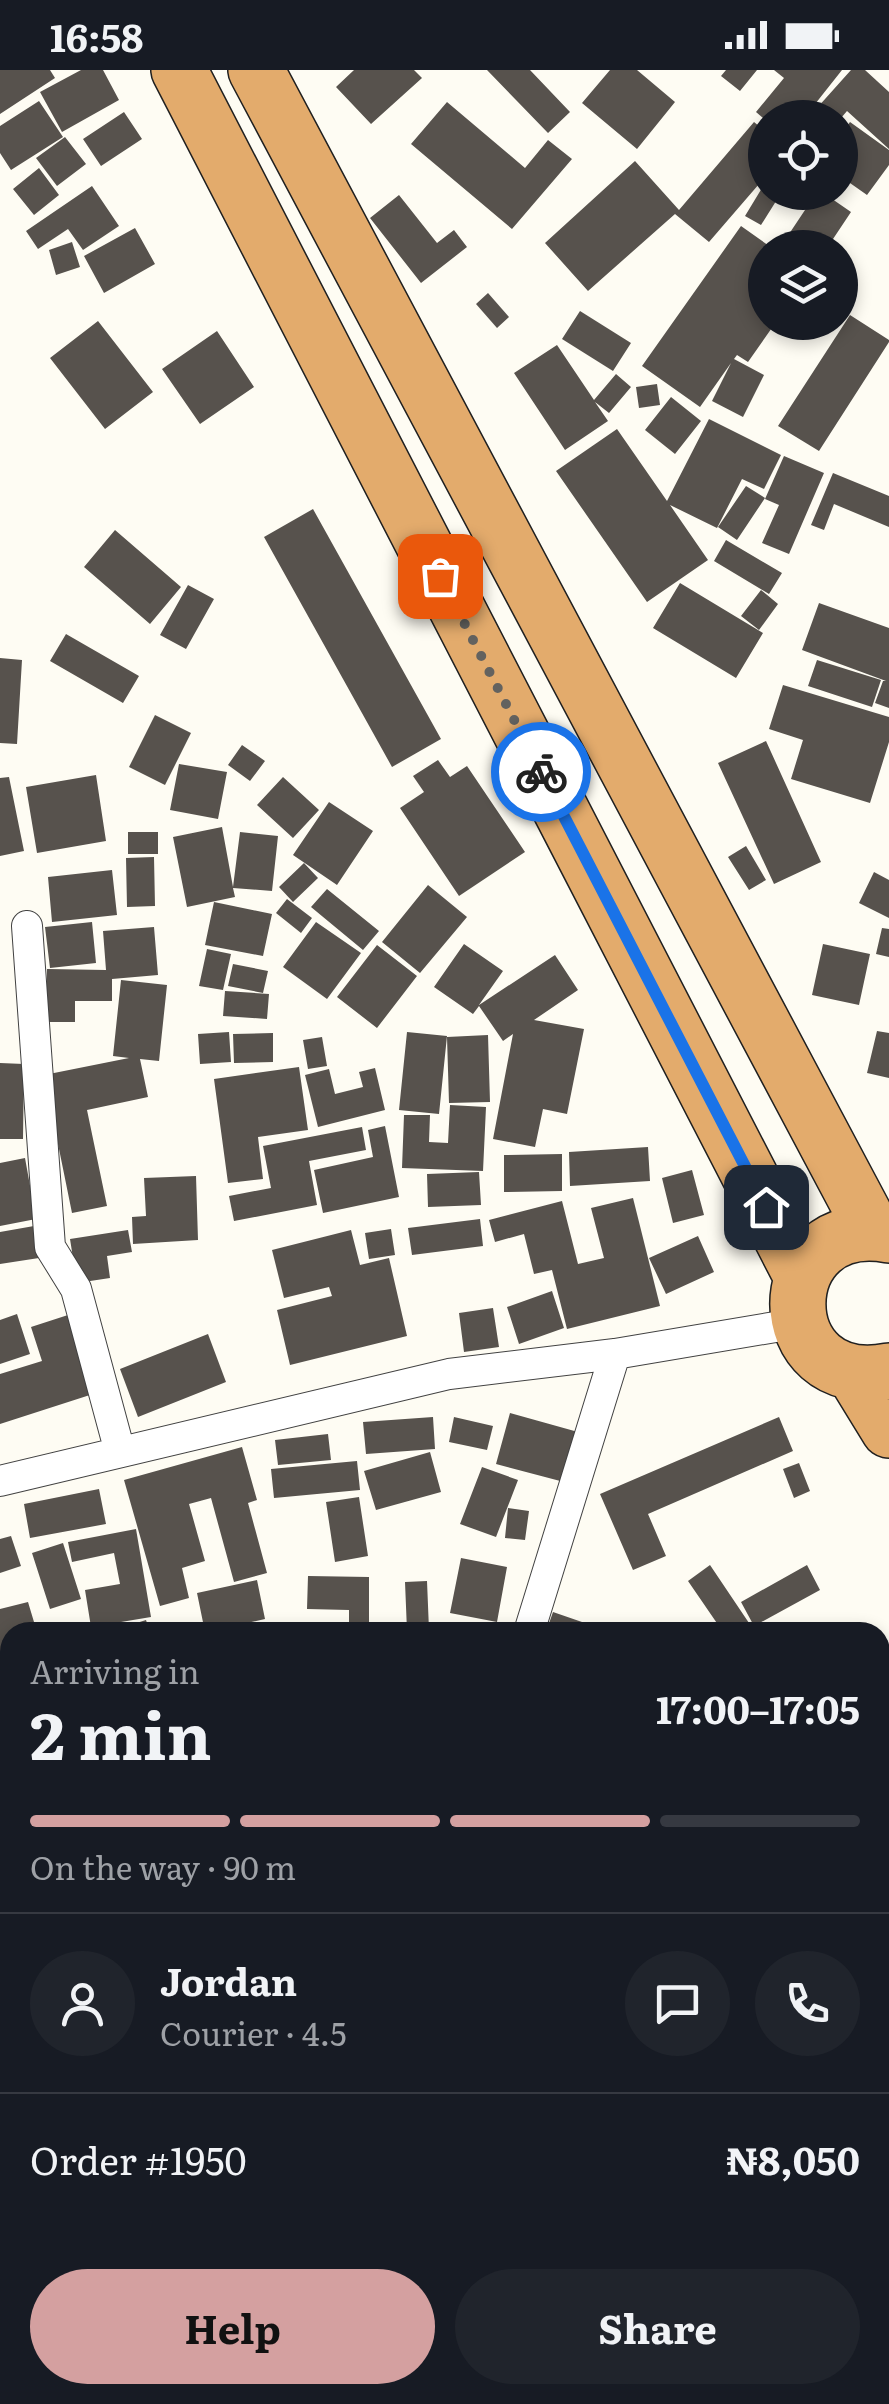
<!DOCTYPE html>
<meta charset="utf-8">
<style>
:root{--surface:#171b24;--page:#20242c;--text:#f1f3f6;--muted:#9ea1a6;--line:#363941;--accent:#d4a0a0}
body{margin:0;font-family:Literata,serif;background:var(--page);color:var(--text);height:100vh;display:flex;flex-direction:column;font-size:38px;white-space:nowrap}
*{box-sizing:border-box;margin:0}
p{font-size:32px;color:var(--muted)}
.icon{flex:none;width:55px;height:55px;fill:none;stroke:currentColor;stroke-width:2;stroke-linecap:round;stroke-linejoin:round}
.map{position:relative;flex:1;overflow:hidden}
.drawer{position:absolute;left:0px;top:1552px;width:890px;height:782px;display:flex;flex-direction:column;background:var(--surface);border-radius:30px 30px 0 0;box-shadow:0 5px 15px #0003}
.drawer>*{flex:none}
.tools{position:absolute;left:748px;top:30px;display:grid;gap:20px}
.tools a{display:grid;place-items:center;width:110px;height:110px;border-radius:50%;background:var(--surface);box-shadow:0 5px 15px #0003;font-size:50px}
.pin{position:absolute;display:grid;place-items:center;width:85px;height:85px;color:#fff;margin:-42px;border-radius:20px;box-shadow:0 5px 15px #0006}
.courier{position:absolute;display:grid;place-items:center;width:100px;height:100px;margin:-50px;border:8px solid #1a73e8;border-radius:50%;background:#fff;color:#222;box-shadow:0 2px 12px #0007}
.summary em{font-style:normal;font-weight:700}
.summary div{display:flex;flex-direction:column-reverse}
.summary{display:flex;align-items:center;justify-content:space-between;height:170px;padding:0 30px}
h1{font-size:65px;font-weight:700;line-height:75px}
.bar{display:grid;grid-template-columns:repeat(4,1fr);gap:15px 10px;align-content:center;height:120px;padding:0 30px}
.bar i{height:12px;border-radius:8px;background:var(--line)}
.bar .active{background:var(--accent)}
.bar p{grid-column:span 4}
.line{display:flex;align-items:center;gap:25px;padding:0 30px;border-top:2px solid var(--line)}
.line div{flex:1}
.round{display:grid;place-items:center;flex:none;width:105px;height:105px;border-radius:52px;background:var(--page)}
.action{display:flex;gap:20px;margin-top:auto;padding:20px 30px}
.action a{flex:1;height:115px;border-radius:60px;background:var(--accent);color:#111;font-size:40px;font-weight:700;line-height:115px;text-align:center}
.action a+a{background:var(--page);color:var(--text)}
.status{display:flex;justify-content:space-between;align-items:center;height:70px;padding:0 50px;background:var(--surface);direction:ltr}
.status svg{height:28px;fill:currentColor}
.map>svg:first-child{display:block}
.building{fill:#57524d}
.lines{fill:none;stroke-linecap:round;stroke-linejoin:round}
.street-casing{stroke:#424242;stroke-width:32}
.highway-casing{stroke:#202020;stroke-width:58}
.street{stroke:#fff;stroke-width:30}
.highway{stroke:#e3ab6c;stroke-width:55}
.done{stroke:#63625f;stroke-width:10;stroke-dasharray:0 18}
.route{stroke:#1a73e8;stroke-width:12}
</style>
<div class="status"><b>16:58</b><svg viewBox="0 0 49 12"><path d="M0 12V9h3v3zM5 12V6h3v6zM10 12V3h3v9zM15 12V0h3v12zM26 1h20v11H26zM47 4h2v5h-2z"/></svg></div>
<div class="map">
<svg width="889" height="2334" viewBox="0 0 889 2334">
<rect width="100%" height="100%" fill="#fefcf3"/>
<path class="building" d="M0 0H50L55 8 0 44Z
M81 0H103L119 30 62 62 40 22Z
M354 0H414L422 8 371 54 336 17Z
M487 0H530L570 42 548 63Z
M610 0H637L675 32 637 79 582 33Z
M726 0H757L740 21 721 6Z
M774 0H842L804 48H763L756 42 784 8Z
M851 0H865L889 22V79L847 41 841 48H808Z
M39 31 63 67 11 100 0 83V56Z
M447 32 525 98 548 70 572 89 512 159 411 74Z
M124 42 142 69 101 96 83 69Z
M754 52 765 61V107L709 172 675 144 588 221 545 173 635 91 679 140Z
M850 52 889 80V95L867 125 840 106V66Z
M65 67 86 94 57 116 36 88Z
M39 98 59 125 34 145 13 119Z
M92 116 119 156 83 180 68 159 38 179 26 161Z
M762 118 765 122 778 128 761 155 745 146Z
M817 122H822L851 142 827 178H796L785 170Z
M399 125 437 173 454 160 467 177 421 213 370 148Z
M741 156 772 178H765V252H776L748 292 737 285 734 289 764 305 743 347 712 331 731 293 700 337 642 296Z
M135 158 155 194 104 223 84 186Z
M72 172 80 197 56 205 49 180Z
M488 223 509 247 497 258 476 234Z
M580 241 631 273 613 301 562 269Z
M850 245 889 270V272L819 381 778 356Z
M98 251 153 322 105 359 50 288Z
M217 261 254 317 200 354 162 299Z
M557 275 594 330 616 304 631 317 609 343 595 332 608 351 565 380 514 303Z
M657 314 660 335 639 338 636 317Z
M671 327 701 351 675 384 645 360Z
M709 349 781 385 764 419 742 409 717 458 670 435 708 490 647 532 556 401 617 359 667 431Z
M784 386 824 403 789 484 762 473 779 435 765 429Z
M833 403 889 426V457L834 434 824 460 811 455Z
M746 416 765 428 737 470 718 457Z
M313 439 441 669 392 697 264 467Z
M115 460 181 517 150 554 84 497Z
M726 470 782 503 769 524 714 491Z
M680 513 763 563 736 608 653 558Z
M188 515 214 529 186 579 160 565Z
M761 520 778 534 759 560 741 546Z
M819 533 889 558V638L875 633 883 611H886L802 580Z
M66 564 139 606 123 633 50 591Z
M0 588 22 590 17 674 0 673Z
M817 590 881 610 872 637 808 616Z
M783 615 889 647V672L870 733 791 709 803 670 769 659Z
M155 645 191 663 165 715 129 697Z
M766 671 821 792 774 814 718 693Z
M242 675 265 691 250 711 228 695Z
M438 690 450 707 467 696 525 782 459 826 400 738 424 722 413 706Z
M179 694 227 702 218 749 170 740Z
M96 705 106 771 37 783 26 717Z
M9 707 24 781 0 786V708Z
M283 707 319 740 293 768 257 735Z
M329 732 373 761 337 815 293 785Z
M222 757 233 817 240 762 278 766 272 821 233 818 235 827 187 837 173 767Z
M128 762H158V784H128Z
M746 776 766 810 749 820 728 787Z
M154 787 155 836 127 837 126 788Z
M304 793 318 808 293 832 279 817Z
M112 800 117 845 52 852 48 807Z
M874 802 889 810V848L859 833Z
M428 815 467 847 420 903 382 872Z
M327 819 379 861 363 880 311 837Z
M287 829 312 848 301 863 276 843Z
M214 832 272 844 263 886 205 875Z
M92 852 96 893 50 898 45 857Z
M316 852 361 883 327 929 283 897Z
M154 857 158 905 112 909V931H75V952H46L47 899 106 900 103 861Z
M882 858 889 859V887L876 884Z
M464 874 503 901 479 935 555 885 578 920 534 950 584 959 567 1044 543 1039 535 1077 493 1069 513 964 503 971 479 936 473 944 434 917Z
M823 874 870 884 859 935 812 925Z
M377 875 417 906 377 958 337 927Z
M207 879 231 884 223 920 199 916Z
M233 894 268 901 263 923 228 916Z
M121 910 167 915 159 991 140 989 148 1027 87 1040 107 1136 72 1143 44 1005 129 988 113 986Z
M225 921 269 924 267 949 223 946Z
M877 961 889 963V1008L867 1003Z
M229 962 231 992 200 994 198 964Z
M407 962 447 966 439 1044 399 1040Z
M273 963V992L234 993 233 964Z
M488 965 490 1032 449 1033 447 967Z
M322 967 327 996 308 999 303 970Z
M0 993 24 994 23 1069H0Z
M299 997 308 1060 258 1067 263 1109 228 1113 214 1009Z
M375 998 385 1040 318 1057 305 1005 329 999 335 1024 363 1017 359 1002Z
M450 1035 486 1037 483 1101 402 1098 404 1045H430L429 1072 448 1073Z
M385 1056 399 1127 323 1143 314 1100 373 1087 368 1060Z
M362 1057 366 1080 309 1091 317 1135 234 1151 229 1126 271 1118 263 1076Z
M648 1077 650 1111 570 1116 569 1082Z
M562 1084V1121L504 1122V1085Z
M25 1088 36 1149 0 1156V1093Z
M692 1100 704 1145 673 1153 662 1108Z
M479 1102 481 1135 428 1137 427 1104Z
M196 1106 198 1170 133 1174 132 1147 146 1146 144 1108Z
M633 1128 660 1236 567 1259 552 1200 534 1204 524 1164 495 1172 489 1150 562 1131 578 1194 604 1188 591 1138Z
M480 1149 483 1176 412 1185 408 1158Z
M34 1156 39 1188 0 1194V1162Z
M391 1159 395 1185 369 1189 365 1163Z
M128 1160 132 1182 107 1186 110 1208 77 1213 70 1169Z
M351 1160 360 1195 389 1188 407 1266 290 1295 277 1240 332 1226 329 1217 284 1228 272 1180Z
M698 1166 714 1202 666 1224 649 1188Z
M552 1221 564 1258 519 1274 507 1237Z
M493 1238 499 1277 464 1282 459 1243Z
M17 1244 30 1284 0 1294V1250Z
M68 1245 93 1324 0 1354V1304L42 1291 31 1257Z
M208 1264 226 1312 138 1347 120 1299Z
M510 1343 578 1362 564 1412 496 1394Z
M433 1347 435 1379 366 1384 363 1352Z
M454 1347 493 1356 487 1380 449 1372Z
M779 1347 793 1381 648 1444 666 1486 633 1500 600 1424Z
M328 1364 331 1390 278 1395 275 1370Z
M242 1377 257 1430 248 1433 267 1503 234 1512 211 1428 189 1434 205 1491 182 1498 189 1528 160 1536 124 1410Z
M430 1382 441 1422 376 1440 364 1401Z
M357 1391 360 1420 274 1428 271 1399Z
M799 1393 810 1421 794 1428 783 1399Z
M482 1397 518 1410 496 1467 460 1454Z
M99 1419 106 1454 30 1468 24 1434Z
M359 1427 368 1486 335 1492 326 1432Z
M508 1438 529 1441 525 1470 505 1468Z
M136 1459 151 1547 91 1557 85 1520 120 1514 114 1483 72 1492 68 1472Z
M11 1466 21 1496 0 1503V1469Z
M63 1473 81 1529 50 1539 32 1483Z
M461 1488 507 1497 497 1552 450 1543Z
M710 1495 749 1553 735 1562H723L688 1511Z
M807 1495 820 1520 754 1556 741 1532Z
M308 1506 369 1507V1562H349V1540L307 1539Z
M257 1510 265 1549 205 1562 197 1523Z
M427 1511 429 1560 407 1561 405 1512Z
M28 1532 37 1562H10V1616L0 1619V1539Z
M553 1542 582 1552 578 1562H546Z
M146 1550 150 1562H108Z
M10 1692V1768L0 1770V1694Z
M889 1717V1761L880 1769V1724Z
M10 1777V1875L0 1877V1779Z
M889 1907V1969L880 1977V1915Z
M4 2026 10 2043V2063L0 2067V2028Z
M880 2039 889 2045V2067L880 2081Z
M880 2182 889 2185V2215L880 2211Z
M889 2221V2278L880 2271V2232Z
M880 2321 889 2327 887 2334H748L754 2325H880Z
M233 2325H242L243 2334H144V2331Z
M351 2325H362L371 2332 376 2325H436L429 2334H344Z"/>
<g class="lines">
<g class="street-casing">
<path id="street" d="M27 856 50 1177 76 1219 120 1382
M0 1411 449 1304 615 1284 799 1253
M529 1562 615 1284
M0 2314 10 2313
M333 2334 339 2325"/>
</g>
<g class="highway-casing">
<path id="highway" d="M179 0 802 1207
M256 0 874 1163
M889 1165C768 1143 767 1325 889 1301
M854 1303 889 1360"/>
</g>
<use href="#street" class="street"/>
<use href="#highway" class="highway"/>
</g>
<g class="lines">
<path class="done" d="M440 506 541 702"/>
<path class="route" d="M541 702 766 1137"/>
</g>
</svg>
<div class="tools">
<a><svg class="icon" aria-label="locate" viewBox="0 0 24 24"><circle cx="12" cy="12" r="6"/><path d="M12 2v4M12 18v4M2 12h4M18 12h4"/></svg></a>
<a><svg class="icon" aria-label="layers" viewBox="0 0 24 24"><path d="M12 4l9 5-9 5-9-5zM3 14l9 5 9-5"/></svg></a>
</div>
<div class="pin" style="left:440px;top:506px;background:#ea580c"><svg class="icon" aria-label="bag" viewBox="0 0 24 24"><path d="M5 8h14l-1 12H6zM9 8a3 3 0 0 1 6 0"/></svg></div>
<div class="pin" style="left:766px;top:1137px;background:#1f2937"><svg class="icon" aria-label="home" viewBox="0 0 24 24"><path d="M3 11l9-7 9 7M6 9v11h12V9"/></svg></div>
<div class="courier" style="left:541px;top:702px"><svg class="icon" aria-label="bike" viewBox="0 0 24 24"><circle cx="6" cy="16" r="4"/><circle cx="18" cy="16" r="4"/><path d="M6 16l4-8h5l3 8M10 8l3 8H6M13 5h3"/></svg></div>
<section class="drawer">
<div class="summary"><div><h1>2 min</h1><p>Arriving in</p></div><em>17:00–17:05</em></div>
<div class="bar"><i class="active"></i><i class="active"></i><i class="active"></i><i></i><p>On the way · 90 m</p></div>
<div class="line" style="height:180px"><a class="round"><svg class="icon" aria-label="person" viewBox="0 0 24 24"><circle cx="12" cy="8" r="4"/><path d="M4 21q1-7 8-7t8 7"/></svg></a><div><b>Jordan</b><p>Courier · 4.5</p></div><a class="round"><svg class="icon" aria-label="chat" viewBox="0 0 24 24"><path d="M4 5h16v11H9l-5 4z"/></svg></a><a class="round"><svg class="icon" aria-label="phone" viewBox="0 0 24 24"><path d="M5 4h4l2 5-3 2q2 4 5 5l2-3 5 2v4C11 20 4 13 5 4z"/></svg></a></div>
<div class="line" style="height:130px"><div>Order #1950</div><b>₦8,050</b></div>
<div class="action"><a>Help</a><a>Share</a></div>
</section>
</div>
